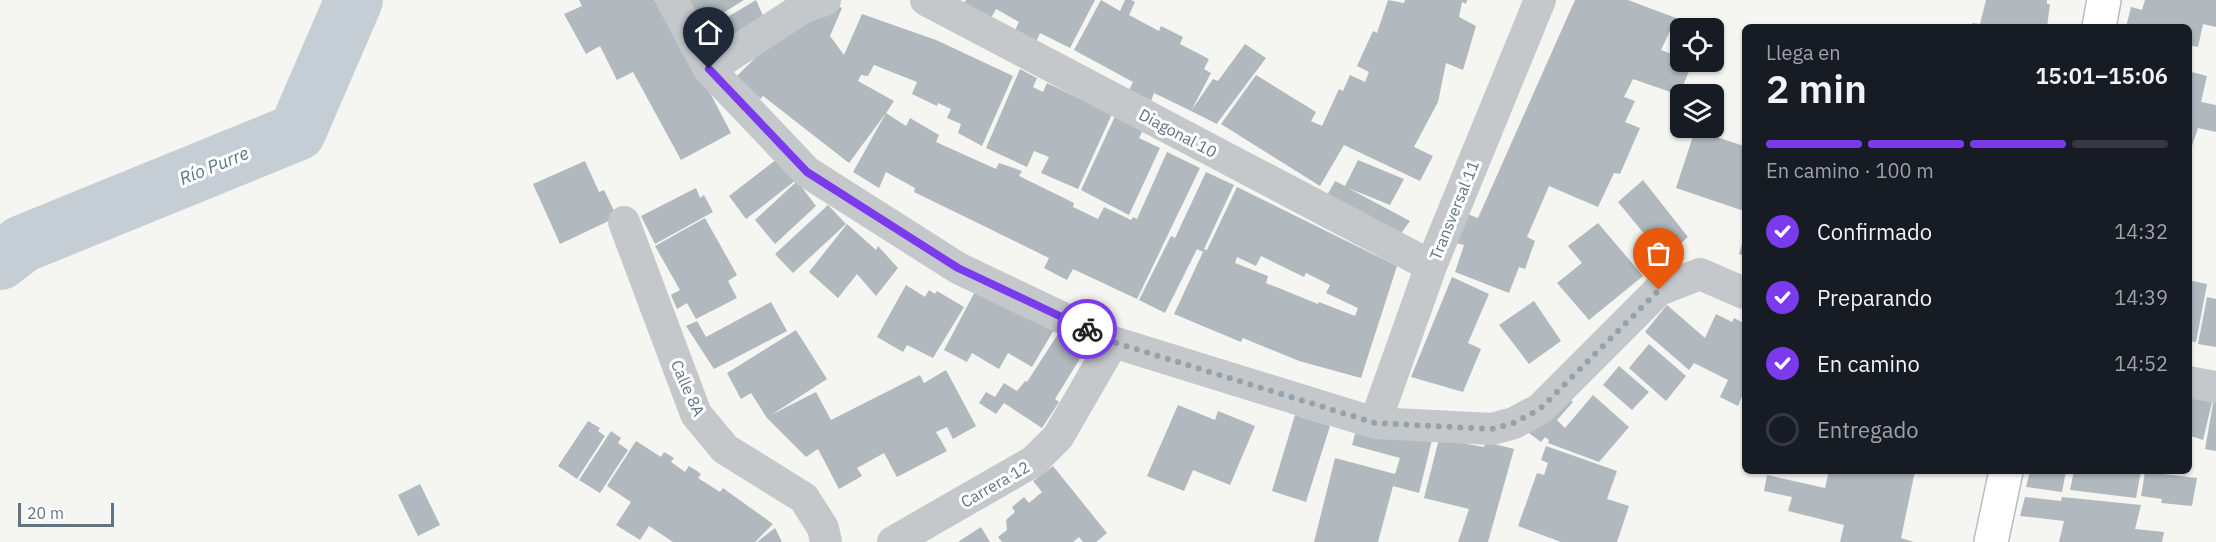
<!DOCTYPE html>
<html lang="es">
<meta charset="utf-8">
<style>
:root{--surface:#171b24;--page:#242831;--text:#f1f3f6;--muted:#9ea1a6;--line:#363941;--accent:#7c3aed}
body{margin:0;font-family:"IBM Plex Sans",sans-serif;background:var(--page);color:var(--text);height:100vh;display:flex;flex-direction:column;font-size:22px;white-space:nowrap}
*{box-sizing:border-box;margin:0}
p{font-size:20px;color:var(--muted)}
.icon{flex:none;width:33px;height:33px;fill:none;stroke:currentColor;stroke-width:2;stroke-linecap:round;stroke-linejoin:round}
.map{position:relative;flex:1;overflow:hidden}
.sheet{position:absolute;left:1742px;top:24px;width:450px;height:450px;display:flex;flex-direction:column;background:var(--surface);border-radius:9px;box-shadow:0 2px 4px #0004}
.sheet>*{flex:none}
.tools{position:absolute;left:1670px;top:18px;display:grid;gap:12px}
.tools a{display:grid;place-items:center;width:54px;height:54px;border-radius:9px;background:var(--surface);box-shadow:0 2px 4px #0004;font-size:30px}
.scale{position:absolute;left:18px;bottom:15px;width:96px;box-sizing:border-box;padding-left:6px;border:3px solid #617485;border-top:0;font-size:16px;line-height:21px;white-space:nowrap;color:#617485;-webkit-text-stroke:4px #fff;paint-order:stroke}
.pin{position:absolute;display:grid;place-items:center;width:51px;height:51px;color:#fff;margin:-62px -26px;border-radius:50% 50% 50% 0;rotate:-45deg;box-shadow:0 0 6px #0007}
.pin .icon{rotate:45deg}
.courier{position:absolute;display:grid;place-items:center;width:60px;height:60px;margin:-30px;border:4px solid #7c3aed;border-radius:50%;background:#fff;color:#222;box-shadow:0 2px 8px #0007}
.overview em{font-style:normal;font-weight:600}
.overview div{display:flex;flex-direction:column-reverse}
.overview{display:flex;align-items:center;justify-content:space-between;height:102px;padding:0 24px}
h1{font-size:39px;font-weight:600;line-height:45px}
.bar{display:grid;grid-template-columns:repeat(4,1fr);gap:9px 6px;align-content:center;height:72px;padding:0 24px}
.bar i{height:8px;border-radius:4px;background:var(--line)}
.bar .on{background:var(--accent)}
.bar p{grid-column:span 4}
ol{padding:0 24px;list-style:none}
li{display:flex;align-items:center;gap:18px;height:66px}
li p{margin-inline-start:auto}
li .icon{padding:6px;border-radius:50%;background:var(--accent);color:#fff;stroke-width:4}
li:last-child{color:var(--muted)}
li i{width:33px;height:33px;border:3px solid var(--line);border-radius:50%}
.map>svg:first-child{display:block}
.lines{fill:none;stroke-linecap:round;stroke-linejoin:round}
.river{stroke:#c5ced4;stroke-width:58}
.building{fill:#b1b9be;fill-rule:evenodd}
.secondary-casing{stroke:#b8bdc2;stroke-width:36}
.street{stroke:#c4c8cb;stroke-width:32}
.secondary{stroke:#fff;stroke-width:33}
.done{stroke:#95a1ab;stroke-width:6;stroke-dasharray:0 10.8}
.route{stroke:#7c3aed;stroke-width:8}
.labels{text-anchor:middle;stroke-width:6;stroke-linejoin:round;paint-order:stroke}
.street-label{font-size:16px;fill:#617485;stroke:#fff}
.water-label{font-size:18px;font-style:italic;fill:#5d7783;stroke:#fff}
</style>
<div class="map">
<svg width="2216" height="542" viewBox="0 0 2216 542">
<rect width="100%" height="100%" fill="#f5f5f1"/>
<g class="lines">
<path class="river" d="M0 261 22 244 297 132 354 0"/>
</g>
<path class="building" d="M579 0H655L663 12 667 10 731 133 681 160 633 72 617 80 600 46 586 54 564 14 582 6Z
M691 0H744L699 28 688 2Z
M756 0 765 20 710 53 701 33Z
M966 0H1095L1070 48 1040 33 1036 42 1015 30 1019 22 996 9 991 18 964 3Z
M1101 0 1120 11 1125 0H1131L1135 2 1129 15 1159 31 1161 26 1183 37 1180 44 1209 59 1204 69 1211 73 1191 111 1154 93 1151 101 1129 90 1133 82 1074 50Z
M1388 0 1404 3 1405 0H1467L1466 4 1462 2 1459 17 1476 26 1463 70 1446 63 1438 102 1414 147 1433 156 1420 181 1344 145 1320 186 1221 124 1256 75 1316 112 1311 121 1322 126 1339 89 1343 91 1350 75 1365 82 1369 72 1357 66 1373 31 1377 33Z
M1575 0H1628L1676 18 1661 50 1680 57V62H1693L1679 95 1633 79 1624 97 1635 101 1625 122 1640 128 1620 174 1614 173 1598 207 1549 186 1527 237 1535 241 1525 269 1519 267 1509 293 1455 272 1464 245 1456 243 1467 214 1478 218Z
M1986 0H2047V4H2050L2047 27H1972V23L1980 24Z
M2145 0H2216V27L2203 24 2198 47 2188 45V27H2126L2131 7 2142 10Z
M831 3 842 8 830 36 844 55 862 14 936 40 1013 76 982 146 958 133 961 124 947 118 951 109 938 103 937 106 912 94 917 82 874 65 868 76 861 75 858 81 894 101 886 113 906 126 910 118 939 135 936 142 996 169 999 163 1022 171 1019 176 1074 203 1073 207 1098 219 1104 207 1131 220 1133 217 1137 219 1167 152 1200 168 1137 299 1073 269 1067 280 1059 276 1044 268 1049 258 914 192 915 188 886 172 879 188 853 172 886 113 849 163 763 96 760 99 737 76 764 49Z
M1245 44 1266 58 1218 122 1217 124 1191 111 1213 79 1218 81Z
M1020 69 1037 78 1033 87 1043 92 1047 83 1112 114 1078 189 1041 173 1049 157 1034 151 1027 167 986 148Z
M2188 71 2207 76 2201 102 2216 105V132L2198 128 2189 155Z
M1117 112 1145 126 1139 138 1160 148 1129 215 1081 190Z
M1695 130 1744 146V211L1676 188Z
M781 156 796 180 746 219 729 196Z
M1358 160 1404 179 1390 205 1348 188 1410 221 1399 236 1325 199 1335 181 1345 186Z
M585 161 599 192 604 190 617 217 560 244 533 184Z
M1206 172 1234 185 1204 249 1207 250 1237 187 1397 266 1361 378 1299 361 1243 338 1241 342 1174 314 1203 252 1197 249 1165 313 1139 300 1171 236 1175 238ZM1261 256 1304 277 1306 273 1330 285 1326 293 1358 308 1355 316 1319 302 1318 304 1266 283 1268 276 1235 263 1237 257 1256 266Z
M1643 180 1688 237 1664 258 1618 202Z
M797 181 816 206 775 244 755 220Z
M696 188 700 198 704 195 713 212 655 244 641 216Z
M828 205 846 224 793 273 775 254Z
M705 218 737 275 728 281 737 298 696 319 687 303 677 309 671 295 680 290 655 246Z
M1598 223 1643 276 1589 320 1557 283 1582 263 1568 246Z
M847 224 876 250 878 246 898 268 876 296 857 274 838 298 809 272Z
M1744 237V256L1739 254Z
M1452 277 1489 294 1468 343 1481 349 1463 392 1411 377Z
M2188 280 2207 284 2196 342 2188 341Z
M979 284 1055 328 1032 367 1008 353 999 369 972 353 967 362 944 350Z
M906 285 925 297 929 290 935 294 937 291 964 307 933 358 907 345 903 352 877 337Z
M2207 297 2216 299V347L2198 344Z
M1534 301 1561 341 1529 364 1499 325Z
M771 302 787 331 714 369 686 326 697 321 706 337Z
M1667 305 1705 338 1716 314 1732 322 1734 318 1744 323V391L1738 406 1720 397 1728 380 1694 363 1689 370 1645 332Z
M796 330 827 379 771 415 816 392 831 420 920 375 924 383 946 370 976 426 953 439 947 427 936 432 947 451 897 477 884 453 857 468 862 476 839 489 818 449 806 457 767 418 751 393 741 399 727 373Z
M1060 331 1087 347 1055 399 1059 402 1042 428 1004 403 996 414 979 403 986 392 995 397 1004 383 1017 391 1025 381 1027 382Z
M1649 344 1686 376 1666 401 1629 368Z
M1619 366 1649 392 1632 410 1603 385Z
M2188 385 2213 398 2203 440 2188 435Z
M1562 393 1573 402 1557 420 1565 428 1593 395 1629 427 1599 462 1548 443 1549 440 1545 437 1541 442 1529 433Z
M2214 398 2216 399V451L2205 449Z
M1178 405 1215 420 1218 411 1255 426 1230 485 1193 470 1184 491 1147 476Z
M1295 415 1330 426 1306 502 1272 491Z
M1359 420 1433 436 1419 493 1393 486 1378 542H1314L1335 458 1395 474 1400 458 1352 445Z
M588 421 600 428 598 431 605 436 577 479 558 466Z
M611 431 621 438 618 443 628 450 600 493 579 480Z
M1439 439 1484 447 1486 442 1514 449 1488 542H1458L1469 509 1424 498Z
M636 441 661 457 664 452 674 458 671 462 685 472 689 466 697 471 701 474 698 478 720 492 723 488 727 491 773 524 755 542H673L649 526 640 540 616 525 631 502 607 486Z
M1546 446 1617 471 1607 499 1629 506 1617 542H1561L1518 526 1537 473 1544 475 1548 463 1541 460Z
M1053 466 1107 533 1096 542H1083L1079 537 1073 542H1002L998 537 1007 530 1006 520 1015 512 1012 507 1024 497 1029 503 1042 492 1033 481Z
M1829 471H1915L1901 538 1914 542H1840L1844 525 1788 511 1792 497 1764 491 1767 475 1825 488Z
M2030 471H2066L2062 492 2026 487Z
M2074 471H2141L2136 498 2070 490Z
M2145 472 2197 478 2192 506 2161 503 2162 499 2141 496Z
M420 484 440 525 418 536 398 495Z
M2025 497 2061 501 2062 497 2141 505 2135 529 2164 532 2162 542H2059L2064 521 2020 516Z
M981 527 990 542H958L964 538Z
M775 528 782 542H757Z"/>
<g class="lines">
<g class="secondary-casing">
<path id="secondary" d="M2099 27 2104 0
M1991 542 2006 471"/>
</g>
<path class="street" d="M672 0 709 69 807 172 958 268 1113 342 1375 423 1492 429 1514 423 1540 409 1659 290 1700 274 1744 293
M926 0 1431 266
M709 69 804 7 825 0
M624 222 696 414 725 449 804 498 823 528 826 542
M2188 382 2216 387
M1375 423 1431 266 1540 0
M893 542 1034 461 1058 437 1113 342"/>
<use href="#secondary" class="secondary"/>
</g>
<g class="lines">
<path class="done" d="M1087 329 1113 342 1375 423 1492 429 1514 423 1540 409 1659 290"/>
<path class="route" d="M709 69 807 172 958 268 1087 329"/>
</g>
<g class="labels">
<g class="street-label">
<text transform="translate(1178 133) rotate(28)" y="6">Diagonal 10</text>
<text transform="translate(1454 210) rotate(-68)" y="6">Transversal 11</text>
<text transform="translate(688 388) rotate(66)" y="6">Calle 8A</text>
<text transform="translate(995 484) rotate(-30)" y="6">Carrera 12</text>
</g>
<g class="water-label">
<text transform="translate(214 166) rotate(-22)" y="6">Río Purre</text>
</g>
</g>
</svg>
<div class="tools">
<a><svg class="icon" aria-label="locate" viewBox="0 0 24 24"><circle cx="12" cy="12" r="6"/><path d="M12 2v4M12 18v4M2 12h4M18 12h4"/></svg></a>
<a><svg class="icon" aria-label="layers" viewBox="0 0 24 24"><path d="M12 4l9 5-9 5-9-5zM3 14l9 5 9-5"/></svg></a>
</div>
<div class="scale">20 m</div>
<div class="pin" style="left:1659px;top:290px;background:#ea580c"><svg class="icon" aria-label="bag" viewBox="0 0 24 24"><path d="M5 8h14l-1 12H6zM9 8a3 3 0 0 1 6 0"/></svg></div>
<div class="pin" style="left:709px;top:69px;background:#1f2937"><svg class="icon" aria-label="home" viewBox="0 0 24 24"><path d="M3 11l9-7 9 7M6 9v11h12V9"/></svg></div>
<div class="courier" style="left:1087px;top:329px"><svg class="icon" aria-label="bike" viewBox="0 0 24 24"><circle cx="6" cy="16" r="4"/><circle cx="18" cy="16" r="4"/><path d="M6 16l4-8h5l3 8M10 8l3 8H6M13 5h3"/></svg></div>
<section class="sheet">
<div class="overview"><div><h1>2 min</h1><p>Llega en</p></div><em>15:01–15:06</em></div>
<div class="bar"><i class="on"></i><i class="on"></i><i class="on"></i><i></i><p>En camino · 100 m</p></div>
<ol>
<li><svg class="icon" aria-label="check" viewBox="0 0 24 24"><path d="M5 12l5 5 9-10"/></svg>Confirmado<p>14:32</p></li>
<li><svg class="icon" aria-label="check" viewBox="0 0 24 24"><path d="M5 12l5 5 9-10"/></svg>Preparando<p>14:39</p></li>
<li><svg class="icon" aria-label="check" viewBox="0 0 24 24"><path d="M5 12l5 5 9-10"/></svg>En camino<p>14:52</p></li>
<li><i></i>Entregado</li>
</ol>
</section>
</div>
